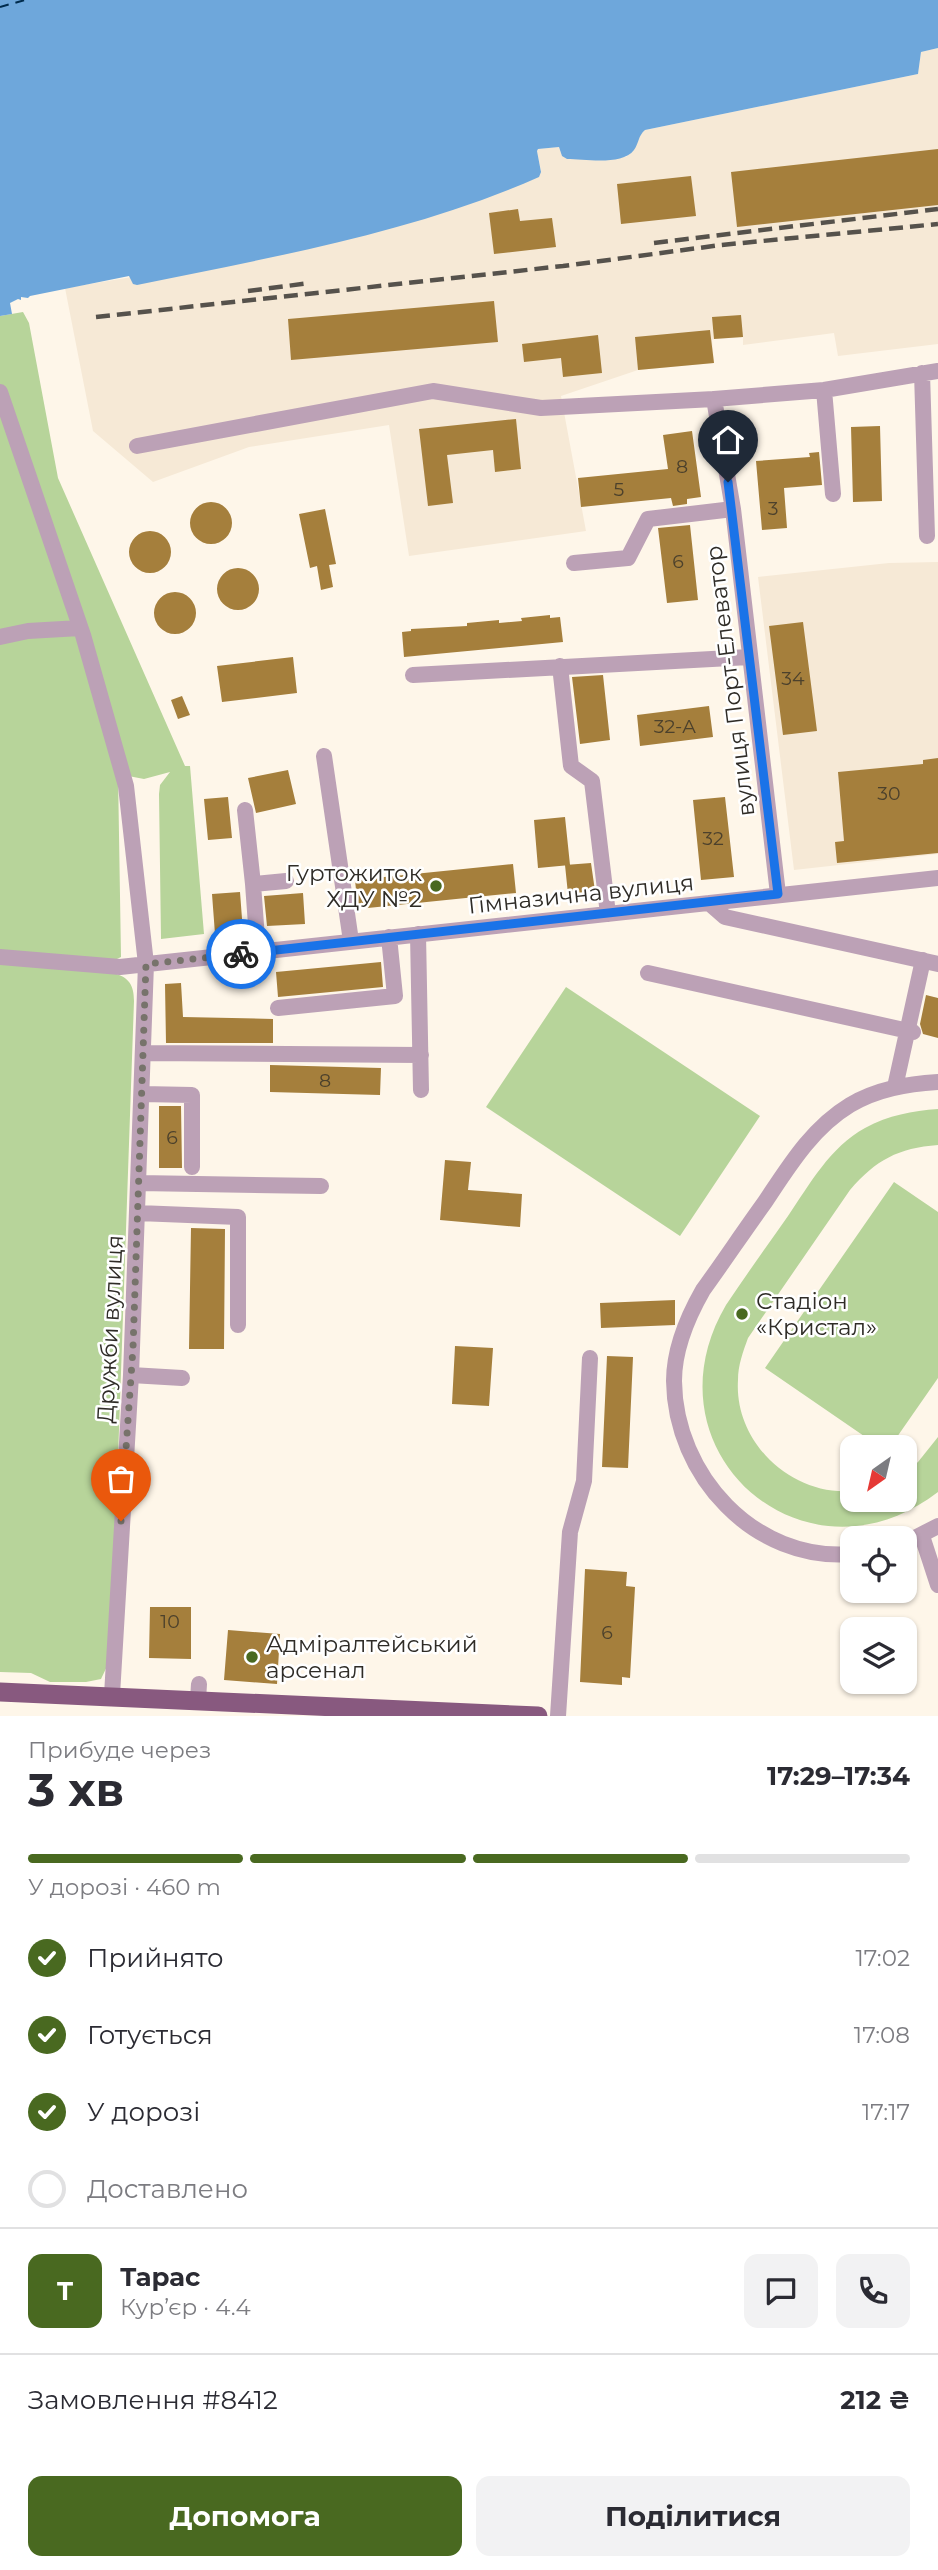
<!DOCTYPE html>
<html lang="uk">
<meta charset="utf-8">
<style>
:root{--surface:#fff;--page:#f2f2f3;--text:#2b2b33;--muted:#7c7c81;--line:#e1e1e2;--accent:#496920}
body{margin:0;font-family:Montserrat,sans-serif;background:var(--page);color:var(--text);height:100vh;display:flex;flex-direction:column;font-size:26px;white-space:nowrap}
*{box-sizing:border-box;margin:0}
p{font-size:23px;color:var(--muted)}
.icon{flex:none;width:38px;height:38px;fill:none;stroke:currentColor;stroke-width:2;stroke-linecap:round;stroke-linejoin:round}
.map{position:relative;height:1716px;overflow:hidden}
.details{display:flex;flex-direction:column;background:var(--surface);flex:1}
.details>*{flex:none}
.needle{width:46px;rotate:214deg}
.fabs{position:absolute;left:840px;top:1435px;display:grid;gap:14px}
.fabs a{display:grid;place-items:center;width:77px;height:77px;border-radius:14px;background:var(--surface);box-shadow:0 2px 5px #0004;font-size:35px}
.pin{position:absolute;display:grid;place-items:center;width:60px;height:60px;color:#fff;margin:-72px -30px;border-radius:50% 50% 50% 0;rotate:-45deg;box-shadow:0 0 7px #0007}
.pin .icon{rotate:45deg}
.courier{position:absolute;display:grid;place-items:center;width:70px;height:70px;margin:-35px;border:5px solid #1a73e8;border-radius:50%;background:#fff;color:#222;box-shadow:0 2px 9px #0007}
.overview em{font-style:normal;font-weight:700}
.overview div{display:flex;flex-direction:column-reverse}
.overview{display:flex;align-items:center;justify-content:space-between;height:119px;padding:0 28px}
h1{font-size:46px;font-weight:700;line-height:52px}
.bar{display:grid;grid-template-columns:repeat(4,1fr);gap:10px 7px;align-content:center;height:84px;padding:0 28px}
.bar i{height:9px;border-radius:5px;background:var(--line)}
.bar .selected{background:var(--accent)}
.bar p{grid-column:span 4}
.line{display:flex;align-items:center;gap:18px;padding:0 28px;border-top:2px solid var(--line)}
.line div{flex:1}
.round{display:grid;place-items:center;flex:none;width:74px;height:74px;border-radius:14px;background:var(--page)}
ol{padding:0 28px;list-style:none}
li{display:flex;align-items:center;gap:21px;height:77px}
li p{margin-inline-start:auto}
li .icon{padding:7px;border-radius:50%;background:var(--accent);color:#fff;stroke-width:4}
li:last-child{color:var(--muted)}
li i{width:38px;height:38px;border:4px solid var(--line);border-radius:50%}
.primary-button{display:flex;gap:14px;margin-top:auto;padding:14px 28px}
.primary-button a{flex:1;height:80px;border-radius:14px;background:var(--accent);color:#fff;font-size:28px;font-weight:700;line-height:80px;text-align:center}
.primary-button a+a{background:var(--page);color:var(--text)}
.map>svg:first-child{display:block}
.built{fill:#f6e9d6}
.green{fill:#b7d49a}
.water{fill:#6ea7db}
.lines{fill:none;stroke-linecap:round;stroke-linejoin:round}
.ferry{stroke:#002b4c;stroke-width:2;stroke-dasharray:9 7;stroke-linecap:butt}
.building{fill:#a57f3c}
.minor{stroke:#bca1b6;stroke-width:16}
.major{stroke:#88597f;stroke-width:19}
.rail{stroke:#56524c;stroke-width:4.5;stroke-dasharray:14 7;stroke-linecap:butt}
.done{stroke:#77736b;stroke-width:7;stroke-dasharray:0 12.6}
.route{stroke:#1a73e8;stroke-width:9}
.poi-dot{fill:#496920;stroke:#fff;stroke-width:2.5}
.labels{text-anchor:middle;stroke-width:5;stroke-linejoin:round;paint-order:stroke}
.number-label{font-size:19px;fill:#4c412c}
.street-label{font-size:23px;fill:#2f2c27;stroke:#fff}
.poi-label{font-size:23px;fill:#2f2c27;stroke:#fff;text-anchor:start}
</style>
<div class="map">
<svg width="938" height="1716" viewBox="0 0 938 1716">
<rect width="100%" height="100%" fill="#fef6e9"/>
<path class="built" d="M938 48V344L838 356 834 333 743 345V337L714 339 712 340 714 363 638 370 561 396 586 531 409 556 389 425 249 447 153 482 93 431 65 288 132 277 541 171 537 151 538 149 559 147 562 156 626 157 633 151 639 136 645 130 918 74 921 52Z
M938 562V854L794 870 758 577 889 563Z"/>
<path class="green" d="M23 312 29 323 58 478 185 766H190L204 934 161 939 159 794 160 785 170 772 144 779 118 774 121 957 117 959 113 973C129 977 134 985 134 1001L111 1658 101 1679 86 1682H50L31 1673 0 1672V316Z
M566 987 760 1116 680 1236 486 1107Z
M938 1109V1145C898 1148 876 1160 850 1190L748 1338C743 1352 738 1365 738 1380 734 1442 791 1496 852 1491V1500H905V1472L918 1462 938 1437V1492C804 1595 641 1450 726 1305 746 1275 767 1246 788 1216 810 1184 830 1147 865 1128 889 1115 912 1111 938 1109Z
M894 1182 938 1212V1378L890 1447H880L765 1368Z"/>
<path class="water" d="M0 0H938V48L921 52 918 74 645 130C638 136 639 143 634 150 622 166 585 159 567 159L562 156 559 147 538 149 537 151 541 172 539 177C413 233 272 257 137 285L133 284 129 276 30 296 28 298 21 297V300L18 299 10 303 12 314 0 316Z"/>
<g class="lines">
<path class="ferry" d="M0 7 25 0"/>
</g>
<path class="building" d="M938 149V205L737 227 731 172Z
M691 176 696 216 621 224 617 184Z
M518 209 520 221 552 218 556 247 494 254 489 213Z
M494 301 498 342 291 360 288 319Z
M741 315 743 337 714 339 712 317Z
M710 330 714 363 638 370 635 337Z
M598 335 602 373 563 377 561 358 524 362 522 344Z
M516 419 521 469 495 472 493 450 447 455 453 503 428 506 419 429Z
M880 426 882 501 853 502 851 427Z
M692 431 701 497 687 499V504L673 506 671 498 581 507 578 478 668 469 663 435Z
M819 452 822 485 784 488 787 528 762 530 756 461 810 457 809 453Z
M190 523a21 21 0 1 1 42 0a21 21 0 1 1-42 0Z
M325 509 336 564 329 565 333 587 321 590 317 566 310 568 299 514Z
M690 525 698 600 667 603 658 528Z
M129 552a21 21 0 1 1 42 0a21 21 0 1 1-42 0Z
M217 589a21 21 0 1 1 42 0a21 21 0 1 1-42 0Z
M154 613a21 21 0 1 1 42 0a21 21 0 1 1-42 0Z
M550 615V618L560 617 563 642 404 657 402 632 411 631V629L467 626V623L499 620V623L522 621 521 618Z
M803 622 817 731 783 735 769 626Z
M293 657 297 693 222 702 217 666Z
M603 675 610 740 580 744 572 677Z
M182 696 190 715 178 719 171 700Z
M709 706 713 737 640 746 637 715Z
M938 758V853L837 863 835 842 844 841 838 772 923 764V760Z
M288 770 296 804 256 813 248 778Z
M228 797 232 838 208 840 204 799Z
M725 797 734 877 701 880 693 800Z
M565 817 570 865 538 868 534 820Z
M591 863 595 891 568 894 565 865Z
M513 864 516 893 358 909 355 880Z
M240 892 243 932 215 934 212 894Z
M303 893 305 924 267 926 264 896Z
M381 962 383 987 278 997 276 972Z
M181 983 183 1017 273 1019V1043H166L165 984Z
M926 995 938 998V1038L923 1034 920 1024Z
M270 1065 381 1068 380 1095 270 1092Z
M159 1106H181L182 1168H159Z
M445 1160 471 1162 468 1190 522 1194 520 1227 440 1220Z
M191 1228 225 1229 224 1349H189Z
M675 1300V1325L601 1328 600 1303Z
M455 1346 493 1348 489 1406 452 1404Z
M607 1356 633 1357 628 1468 602 1467Z
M585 1569 627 1572 626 1586 635 1587 630 1678 622 1677V1685L580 1682Z
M150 1607H191V1659L149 1658Z
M228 1630 280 1634 277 1684 224 1680Z"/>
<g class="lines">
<path class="minor" d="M922 373 927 536
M824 390 833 494
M0 392 83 635 126 786 146 964 131 1375 112 1695
M137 446 433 391 541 408 714 399
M574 563 628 558 648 519 733 509
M0 637 28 631 80 628
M560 666 571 766 592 781 608 914
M413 675 749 657
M324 756 351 941
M245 810 253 884
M778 894 733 509 714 399 824 390 938 371
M709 903 725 917 938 964
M418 934 421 1090
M258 952 253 884 286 881
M0 957 120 967 938 878
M648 973 913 1032
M278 1008 395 996 389 937
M143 1053 421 1055
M895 1087 923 960
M142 1094 192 1095V1167
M139 1183 321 1186
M138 1213 238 1217V1325
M131 1375 182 1378
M922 1536 938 1585
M905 1543 938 1526
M852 1554C754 1562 675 1475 674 1381 674 1349 687 1318 703 1290 724 1261 744 1231 765 1202 789 1166 812 1128 850 1105 877 1089 907 1084 938 1082
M198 1700 199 1684
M558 1716 570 1532 584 1481 590 1358"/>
<path class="major" d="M0 1692 538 1716"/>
<path class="rail" d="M654 243 938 209
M248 291 310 283
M96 317 563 266 721 245 938 224"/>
</g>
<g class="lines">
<path class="done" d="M121 1521 133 1348 146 964 241 954"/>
<path class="route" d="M241 954 778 894 728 482"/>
</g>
<g class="poi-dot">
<circle cx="436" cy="886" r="7"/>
<circle cx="742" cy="1314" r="7"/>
<circle cx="252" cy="1657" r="7"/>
</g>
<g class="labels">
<g class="number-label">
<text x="682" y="473">8</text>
<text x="619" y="496">5</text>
<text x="773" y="515">3</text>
<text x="678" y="568">6</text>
<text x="793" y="685">34</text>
<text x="675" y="733">32-А</text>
<text x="889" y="800">30</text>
<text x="713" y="845">32</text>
<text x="325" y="1087">8</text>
<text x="172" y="1144">6</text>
<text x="170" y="1628">10</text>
<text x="607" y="1639">6</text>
</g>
<g class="street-label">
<text transform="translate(730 681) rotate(-97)" y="8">вулиця Порт-Елеватор</text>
<text transform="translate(581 894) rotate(-6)" y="8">Гімназична вулиця</text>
<text transform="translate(110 1329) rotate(-87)" y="8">Дружби вулиця</text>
</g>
<g class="poi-label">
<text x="422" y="881" text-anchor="end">Гуртожиток<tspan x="422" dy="26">ХДУ №2</tspan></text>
<text x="756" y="1309">Стадіон<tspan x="756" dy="26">«Кристал»</tspan></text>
<text x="266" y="1652">Адміралтейський<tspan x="266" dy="26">арсенал</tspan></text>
</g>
</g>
</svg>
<div class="fabs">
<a><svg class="needle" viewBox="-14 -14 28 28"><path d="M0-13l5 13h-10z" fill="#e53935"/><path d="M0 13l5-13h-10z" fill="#7c7c81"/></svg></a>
<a><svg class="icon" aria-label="locate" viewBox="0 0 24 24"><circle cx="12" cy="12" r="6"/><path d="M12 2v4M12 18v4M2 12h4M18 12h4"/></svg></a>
<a><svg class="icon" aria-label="layers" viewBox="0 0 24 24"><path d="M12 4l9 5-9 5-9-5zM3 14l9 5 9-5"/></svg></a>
</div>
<div class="pin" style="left:121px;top:1521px;background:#ea580c"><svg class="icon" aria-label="bag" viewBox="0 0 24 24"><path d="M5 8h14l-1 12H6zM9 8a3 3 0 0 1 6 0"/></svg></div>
<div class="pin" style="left:728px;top:482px;background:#1f2937"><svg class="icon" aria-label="home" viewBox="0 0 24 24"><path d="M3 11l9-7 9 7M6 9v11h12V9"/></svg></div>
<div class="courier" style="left:241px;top:954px"><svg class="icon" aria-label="bike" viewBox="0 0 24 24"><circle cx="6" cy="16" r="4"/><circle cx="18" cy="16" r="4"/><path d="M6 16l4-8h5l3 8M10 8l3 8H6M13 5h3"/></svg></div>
</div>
<section class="details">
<div class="overview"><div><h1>3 хв</h1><p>Прибуде через</p></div><em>17:29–17:34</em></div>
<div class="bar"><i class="selected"></i><i class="selected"></i><i class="selected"></i><i></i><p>У дорозі · 460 m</p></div>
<ol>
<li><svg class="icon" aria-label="check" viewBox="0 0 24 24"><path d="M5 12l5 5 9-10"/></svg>Прийнято<p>17:02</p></li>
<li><svg class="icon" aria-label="check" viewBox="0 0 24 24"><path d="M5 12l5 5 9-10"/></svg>Готується<p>17:08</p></li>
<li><svg class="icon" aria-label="check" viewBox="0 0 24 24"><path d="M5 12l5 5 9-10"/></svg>У дорозі<p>17:17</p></li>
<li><i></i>Доставлено</li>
</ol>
<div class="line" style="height:126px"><b class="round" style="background:var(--accent);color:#fff">Т</b><div><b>Тарас</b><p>Кур’єр · 4.4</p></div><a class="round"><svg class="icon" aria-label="chat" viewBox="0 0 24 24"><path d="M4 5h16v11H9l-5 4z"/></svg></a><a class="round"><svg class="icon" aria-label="phone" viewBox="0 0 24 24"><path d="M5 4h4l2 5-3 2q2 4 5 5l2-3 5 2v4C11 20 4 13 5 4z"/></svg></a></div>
<div class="line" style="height:91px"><div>Замовлення #8412</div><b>212 ₴</b></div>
<div class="primary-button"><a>Допомога</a><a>Поділитися</a></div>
</section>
